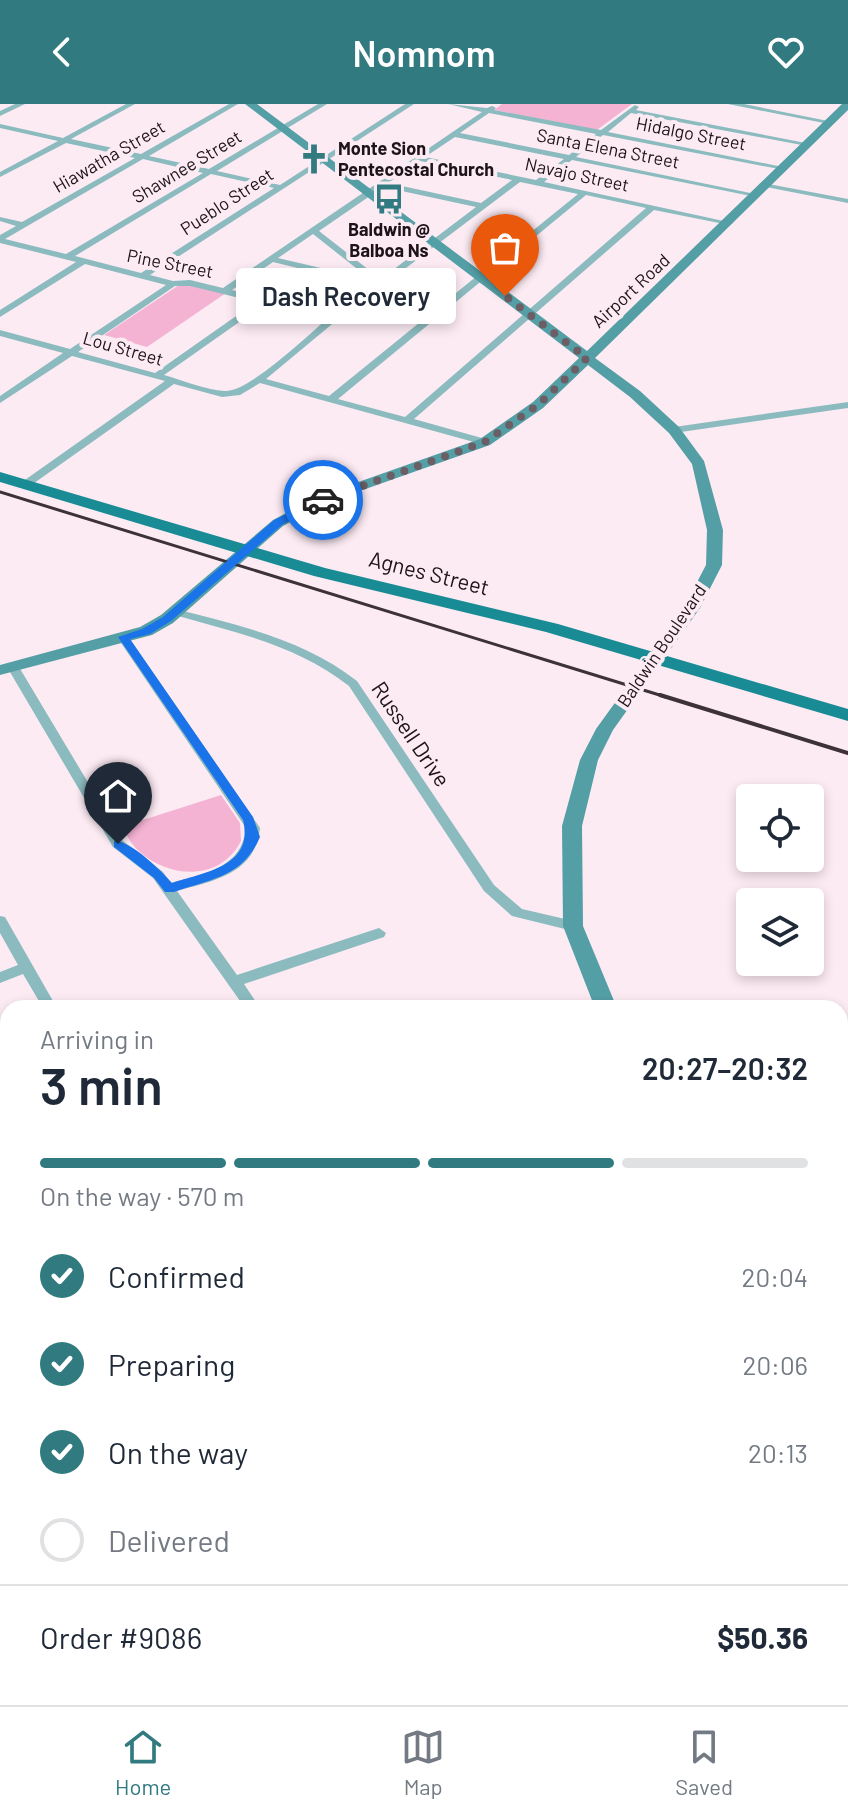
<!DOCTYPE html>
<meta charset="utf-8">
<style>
:root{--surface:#fff;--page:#f2f2f3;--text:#1f2937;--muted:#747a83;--line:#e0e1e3;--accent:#317a80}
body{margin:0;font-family:Barlow,sans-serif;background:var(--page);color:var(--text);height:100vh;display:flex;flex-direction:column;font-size:30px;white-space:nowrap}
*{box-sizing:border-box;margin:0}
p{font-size:26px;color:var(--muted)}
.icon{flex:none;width:44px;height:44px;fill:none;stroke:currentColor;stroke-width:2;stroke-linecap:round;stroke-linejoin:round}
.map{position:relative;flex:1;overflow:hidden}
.details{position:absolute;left:0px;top:896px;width:848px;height:706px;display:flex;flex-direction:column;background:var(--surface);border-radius:24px 24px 0 0;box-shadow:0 4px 12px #0003}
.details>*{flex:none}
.fabs{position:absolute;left:736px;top:680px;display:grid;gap:16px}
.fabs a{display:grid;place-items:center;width:88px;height:88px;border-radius:8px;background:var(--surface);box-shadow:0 4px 12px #0003;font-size:40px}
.pin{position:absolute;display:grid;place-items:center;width:68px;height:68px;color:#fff;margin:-82px -34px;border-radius:50% 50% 50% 0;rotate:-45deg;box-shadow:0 0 8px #0007}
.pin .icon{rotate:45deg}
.courier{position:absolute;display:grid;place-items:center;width:80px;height:80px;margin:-40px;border:6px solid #1a73e8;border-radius:50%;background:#fff;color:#222;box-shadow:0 2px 10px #0007}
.bubble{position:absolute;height:56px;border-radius:8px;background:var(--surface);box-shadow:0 4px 12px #0003;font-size:26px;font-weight:600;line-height:56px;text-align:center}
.overview em{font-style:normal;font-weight:600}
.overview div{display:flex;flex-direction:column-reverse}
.overview{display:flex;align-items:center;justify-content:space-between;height:136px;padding:0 40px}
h1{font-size:52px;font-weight:600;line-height:60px}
.bar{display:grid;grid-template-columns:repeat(4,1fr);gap:12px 8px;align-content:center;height:96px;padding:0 40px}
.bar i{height:10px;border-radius:6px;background:var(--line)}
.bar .on{background:var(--accent)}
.bar p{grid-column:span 4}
.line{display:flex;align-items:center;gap:20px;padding:0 40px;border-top:2px solid var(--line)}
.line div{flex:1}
ol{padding:0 40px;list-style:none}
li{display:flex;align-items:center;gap:24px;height:88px}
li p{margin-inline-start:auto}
li .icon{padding:8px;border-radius:50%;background:var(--accent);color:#fff;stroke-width:4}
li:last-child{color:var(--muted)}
li i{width:44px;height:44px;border:4px solid var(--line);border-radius:50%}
header{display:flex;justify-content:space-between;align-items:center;height:104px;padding:0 40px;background:var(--accent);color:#fff;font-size:36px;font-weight:600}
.tab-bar{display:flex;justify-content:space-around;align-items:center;height:112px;border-top:2px solid var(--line);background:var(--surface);font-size:22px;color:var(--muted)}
.tab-bar a{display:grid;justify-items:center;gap:4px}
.tab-bar .on{color:var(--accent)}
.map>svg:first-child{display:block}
.green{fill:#f5b3d4}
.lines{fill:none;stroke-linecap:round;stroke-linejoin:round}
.street{fill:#8cbbbf;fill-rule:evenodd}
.secondary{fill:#549fa6;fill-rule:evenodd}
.primary{fill:#198b94;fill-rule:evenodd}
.rail-far1{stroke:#3d3238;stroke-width:3}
.rail{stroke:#3d3238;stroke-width:4}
.route{fill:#1a73e8}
.done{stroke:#6b5f65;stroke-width:8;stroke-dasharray:0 14.4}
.labels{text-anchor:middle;stroke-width:8;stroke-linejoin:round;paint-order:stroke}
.far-street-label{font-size:18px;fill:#1d1318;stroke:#fdebf4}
.far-poi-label{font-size:18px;font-weight:bold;fill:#1d1318;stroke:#fdebf4;text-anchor:start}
.street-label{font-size:22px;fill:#1d1318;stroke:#fdebf4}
</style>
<header><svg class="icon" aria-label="back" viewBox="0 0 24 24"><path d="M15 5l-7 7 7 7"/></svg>Nomnom<svg class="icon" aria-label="heart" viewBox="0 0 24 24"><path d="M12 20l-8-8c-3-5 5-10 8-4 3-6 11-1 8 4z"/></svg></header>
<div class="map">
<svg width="848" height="1601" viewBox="0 0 848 1601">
<rect width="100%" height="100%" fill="#fdebf4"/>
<path class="green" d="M502 0H632L597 26 494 6Z
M187 180 226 189 147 243 104 231 179 181Z
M221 691 240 719 241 737C221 777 170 775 140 748 132 742 127 731 121 723Z"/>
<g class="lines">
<path class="street" d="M15 0H25L0 12V7Z
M126 0H135L71 35 141 50 229 0H238L149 52 209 65 318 0H327L217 67 280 81 405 0H414L150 171 173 177 190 176 223 184 482 8 448 0 487 4 492 2 496 4 494 6 601 26 635 1 639 3 636 6 811 40 807 42 631 9 608 28 788 64 784 66 603 31 576 53 760 91 756 93 572 56 544 78 733 119 729 121 654 106 414 315 489 336V340H481L260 279 240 291 222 293 174 280 30 382H22V378L165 277 72 252 0 299V292L63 249 0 232V226L70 245 166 181 85 160 0 213V206L76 158 0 139V131L16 122 0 117V113L22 118 135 54 66 39 0 73V68L58 37 0 24V20L63 34ZM489 9 596 30 569 51 460 29ZM455 33 564 55 536 76 425 53ZM143 55 203 69 66 150 5 135ZM420 57 512 76 481 99 388 79ZM211 70 274 84 141 169 75 152ZM520 78 578 90 329 292 266 275 337 216ZM383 83 476 103 377 178 363 174 369 170V166L319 127ZM586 91 646 104 405 313 338 295ZM313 130 361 168 355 172 278 154ZM273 158 371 182 332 211 232 186ZM175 182H190L256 198 155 269 78 248ZM265 200 327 215C307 232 249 288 225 287 205 286 182 276 164 271Z
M728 0H744L833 18 829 20Z
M763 79 848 95V99L766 83H763Z
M848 298V304L674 329 669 326 674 323Z
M175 505C239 521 305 536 357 577L494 781 522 805 578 818 580 822 578 826 573 827 512 812 484 787 349 582C297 541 234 528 171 510L169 508Z
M123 529 127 531 260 724C255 770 215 776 177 787L237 871 379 824 386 829 384 833 244 880 260 904H245L153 774 113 743 7 563 13 559 19 563 123 737 163 768 171 779C204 770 242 764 246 724L117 533Z
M0 812 5 813 57 904H43L23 870 0 879V868L18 861 0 829Z
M8 1001V1014L0 1017V1004Z
M8 1167V1181L0 1184V1170Z
M8 1349V1368L0 1371V1353Z
M0 1372 8 1378V1408L0 1403Z
M8 1568V1590L0 1593V1571Z
M83 1594H104L106 1601H86Z
M727 1594H750L752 1601H730Z"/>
<path class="secondary" d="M245 0H257L587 247 842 0H848V6L595 254 640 287 679 323 704 357 723 426 722 461 700 504 613 626 598 656 582 722 583 822 617 904H595L563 822 562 722 580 656 596 625 684 503 706 461 707 426 692 360 669 329 630 293 588 261 543 304 490 341 326 399 283 422 173 519 152 531 0 571V561L140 523 161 511 273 416 316 393 480 335 533 298 579 254Z
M840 1219 848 1222V1252L840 1249Z
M848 1308V1337L840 1340V1311Z
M439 1594H477L474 1601H436Z"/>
<path class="primary" d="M0 368 325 464 558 520 848 605V617L546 528 314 472 0 378Z"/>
<path class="rail-far1" d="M0 388 666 593"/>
<path class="rail" d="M660 591 848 649"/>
</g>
<path class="route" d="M320 394 328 396 282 421 171 517 150 530 130 535 253 713 260 733C243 773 211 775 174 788H165L154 774 114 743V737C129 735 162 767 172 779 206 768 254 762 243 716L118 533 142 525 163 513 274 416Z"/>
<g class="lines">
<path class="done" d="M323 396 485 338 538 301 587 254 505 192"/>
</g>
<defs>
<g id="church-bare" transform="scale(2.4)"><path d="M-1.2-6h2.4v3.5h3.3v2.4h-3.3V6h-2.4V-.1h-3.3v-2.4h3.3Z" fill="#317a80" stroke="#fdebf4" stroke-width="2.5" paint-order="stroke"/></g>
<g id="bus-bare" transform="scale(2.4)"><path d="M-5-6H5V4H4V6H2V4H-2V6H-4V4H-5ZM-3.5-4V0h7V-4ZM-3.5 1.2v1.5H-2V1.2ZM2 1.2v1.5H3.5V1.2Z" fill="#317a80" stroke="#fdebf4" stroke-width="2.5" paint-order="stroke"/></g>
</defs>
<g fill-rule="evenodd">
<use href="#church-bare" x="314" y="55"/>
<use href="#bus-bare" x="389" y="95"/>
</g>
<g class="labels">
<g class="far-street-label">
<text transform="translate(691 30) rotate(11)" y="6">Hidalgo Street</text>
<text transform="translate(608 45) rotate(11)" y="6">Santa Elena Street</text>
<text transform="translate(109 53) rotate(-30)" y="6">Hiawatha Street</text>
<text transform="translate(187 63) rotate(-31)" y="6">Shawnee Street</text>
<text transform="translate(577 71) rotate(12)" y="6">Navajo Street</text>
<text transform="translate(227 98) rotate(-33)" y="6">Pueblo Street</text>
<text transform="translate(170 160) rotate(11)" y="6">Pine Street</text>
<text transform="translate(631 187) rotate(-43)" y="6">Airport Road</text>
<text transform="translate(123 245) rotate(16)" y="6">Lou Street</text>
<text transform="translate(662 542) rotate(-56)" y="6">Baldwin Boulevard</text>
</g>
<g class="far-poi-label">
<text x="338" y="51">Monte Sion<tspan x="338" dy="21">Pentecostal Church</tspan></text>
<text x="389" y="132" text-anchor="middle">Baldwin @<tspan x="389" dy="21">Balboa Ns</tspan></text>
</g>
<g class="street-label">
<text transform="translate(429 469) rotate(14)" y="8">Agnes Street</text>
<text transform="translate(411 630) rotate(56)" y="8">Russell Drive</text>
</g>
</g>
</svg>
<div class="fabs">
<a><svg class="icon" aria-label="locate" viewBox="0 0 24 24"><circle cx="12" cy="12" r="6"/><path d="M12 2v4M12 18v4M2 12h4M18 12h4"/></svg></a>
<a><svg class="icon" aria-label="layers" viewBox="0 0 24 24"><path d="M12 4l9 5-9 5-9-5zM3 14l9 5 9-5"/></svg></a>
</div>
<div class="pin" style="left:505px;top:192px;background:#ea580c"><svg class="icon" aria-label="bag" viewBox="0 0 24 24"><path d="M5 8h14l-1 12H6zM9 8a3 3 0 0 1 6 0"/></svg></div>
<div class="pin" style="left:118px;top:740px;background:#1f2937"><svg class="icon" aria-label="home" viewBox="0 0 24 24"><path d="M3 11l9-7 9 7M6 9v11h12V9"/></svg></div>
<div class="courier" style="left:323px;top:396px"><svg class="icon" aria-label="car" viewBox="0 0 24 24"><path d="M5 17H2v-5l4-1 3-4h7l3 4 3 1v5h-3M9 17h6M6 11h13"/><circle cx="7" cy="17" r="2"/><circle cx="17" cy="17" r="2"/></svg></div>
<div class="bubble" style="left:236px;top:164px;width:220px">Dash Recovery</div>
<section class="details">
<div class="overview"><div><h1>3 min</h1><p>Arriving in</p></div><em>20:27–20:32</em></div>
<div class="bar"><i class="on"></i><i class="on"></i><i class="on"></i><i></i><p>On the way · 570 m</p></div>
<ol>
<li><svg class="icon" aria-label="check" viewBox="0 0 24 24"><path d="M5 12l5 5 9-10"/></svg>Confirmed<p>20:04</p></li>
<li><svg class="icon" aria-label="check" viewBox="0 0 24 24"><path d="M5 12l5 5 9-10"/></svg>Preparing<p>20:06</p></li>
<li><svg class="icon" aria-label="check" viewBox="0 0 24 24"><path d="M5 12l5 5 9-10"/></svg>On the way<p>20:13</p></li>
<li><i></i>Delivered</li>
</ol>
<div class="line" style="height:104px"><div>Order #9086</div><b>$50.36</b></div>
</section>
</div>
<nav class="tab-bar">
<a class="on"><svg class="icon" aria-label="home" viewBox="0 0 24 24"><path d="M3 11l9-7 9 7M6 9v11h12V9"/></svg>Home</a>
<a><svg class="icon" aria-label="map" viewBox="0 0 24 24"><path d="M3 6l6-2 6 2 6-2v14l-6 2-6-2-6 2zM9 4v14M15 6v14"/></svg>Map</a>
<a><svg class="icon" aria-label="saved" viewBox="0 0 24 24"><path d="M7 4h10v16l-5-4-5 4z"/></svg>Saved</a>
</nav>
